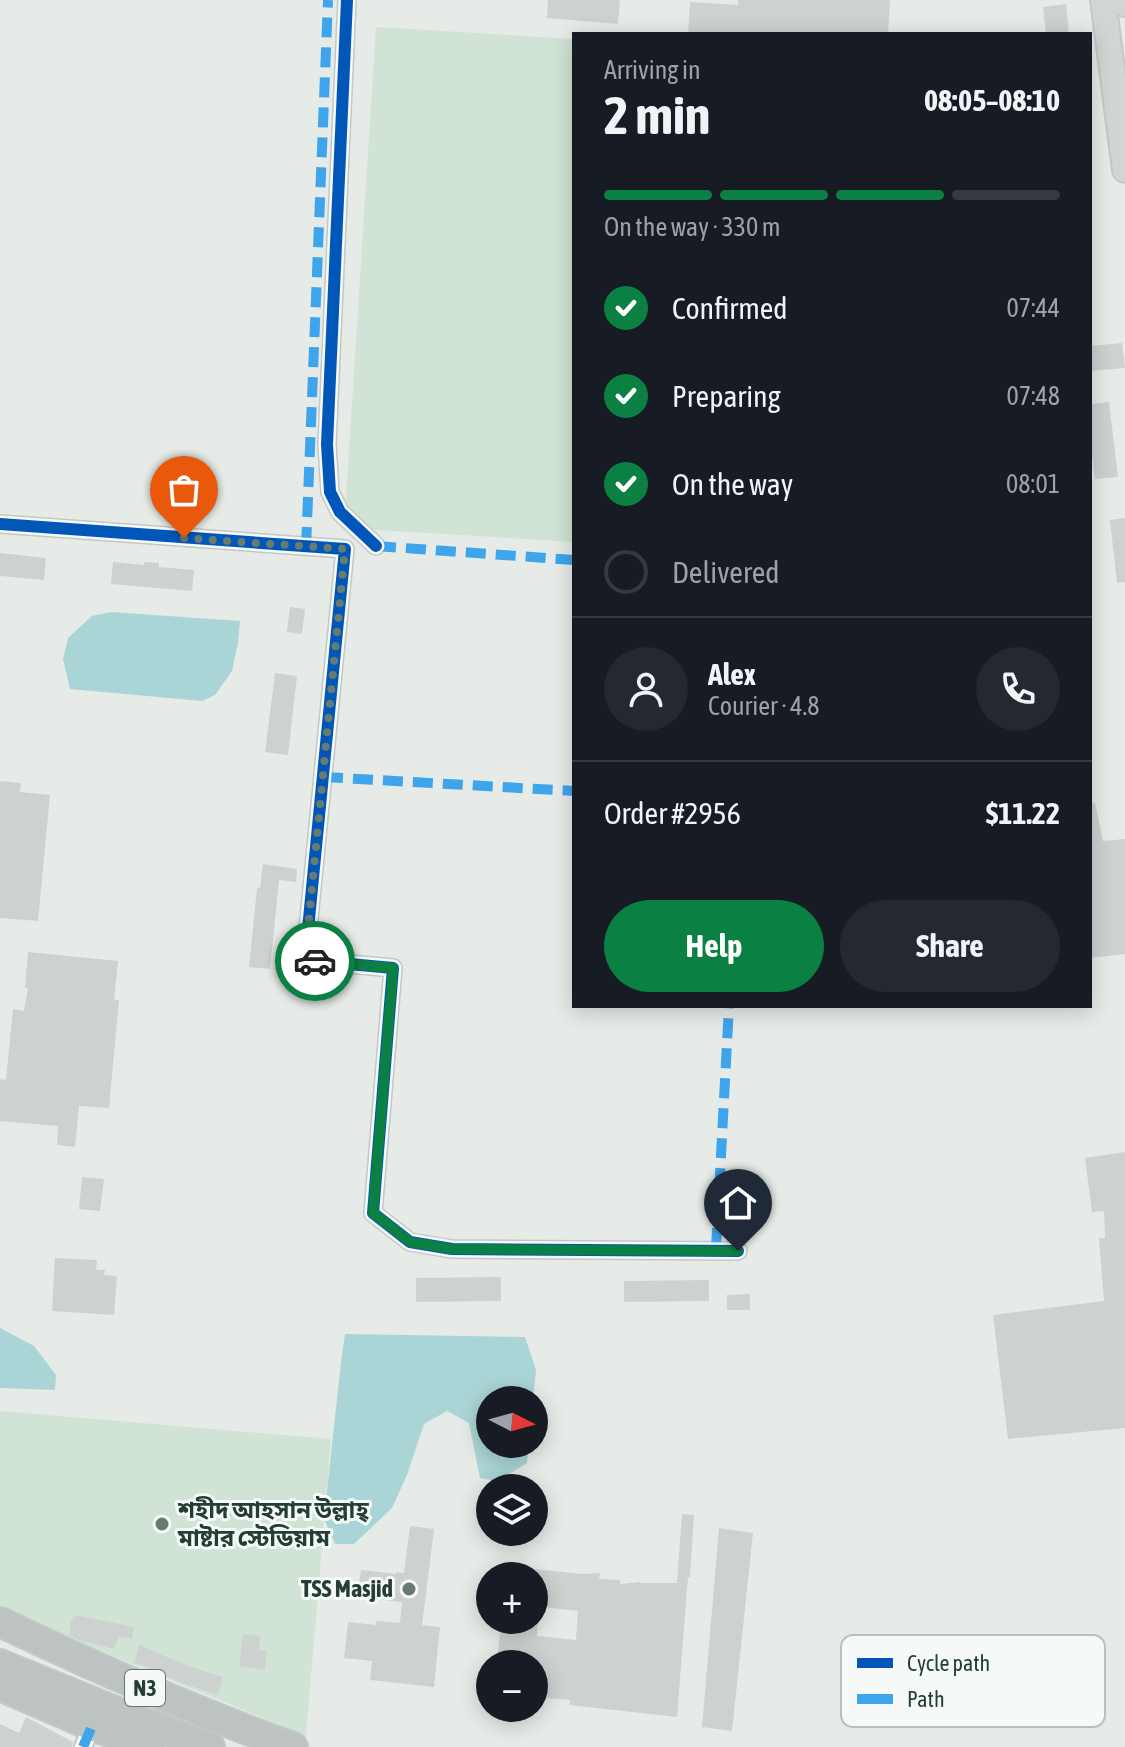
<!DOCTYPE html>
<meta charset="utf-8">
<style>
:root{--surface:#171b24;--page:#242831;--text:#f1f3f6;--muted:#9ea1a6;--line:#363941;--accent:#0b8043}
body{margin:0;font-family:"Asap Condensed","Noto Sans Bengali",sans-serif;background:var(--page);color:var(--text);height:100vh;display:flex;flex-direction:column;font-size:30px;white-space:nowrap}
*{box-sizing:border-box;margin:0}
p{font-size:26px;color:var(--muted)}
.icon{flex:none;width:44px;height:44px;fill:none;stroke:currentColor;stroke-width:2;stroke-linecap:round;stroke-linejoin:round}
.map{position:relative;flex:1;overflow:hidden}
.panel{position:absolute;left:572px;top:32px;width:520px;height:976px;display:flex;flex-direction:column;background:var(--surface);border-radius:0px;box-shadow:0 4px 20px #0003}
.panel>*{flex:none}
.needle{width:52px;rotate:96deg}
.buttons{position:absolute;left:476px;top:1386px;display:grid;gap:16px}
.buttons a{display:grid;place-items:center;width:72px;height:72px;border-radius:50%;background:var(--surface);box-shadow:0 4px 20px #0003;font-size:40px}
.pin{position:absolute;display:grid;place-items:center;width:68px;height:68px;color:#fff;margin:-82px -34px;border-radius:50% 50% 50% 0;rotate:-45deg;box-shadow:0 0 8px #0007}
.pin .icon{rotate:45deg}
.courier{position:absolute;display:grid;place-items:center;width:80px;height:80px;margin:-40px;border:6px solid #0b8043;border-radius:50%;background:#fff;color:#222;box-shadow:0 2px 10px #0007}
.overview em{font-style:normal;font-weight:700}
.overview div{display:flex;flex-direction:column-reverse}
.overview{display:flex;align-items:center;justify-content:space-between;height:136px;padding:0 32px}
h1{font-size:52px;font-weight:700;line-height:60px}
.bar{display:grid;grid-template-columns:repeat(4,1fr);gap:12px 8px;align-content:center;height:96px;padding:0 32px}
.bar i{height:10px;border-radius:6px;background:var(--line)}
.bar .active{background:var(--accent)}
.bar p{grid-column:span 4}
.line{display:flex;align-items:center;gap:20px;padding:0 32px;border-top:2px solid var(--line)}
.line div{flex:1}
.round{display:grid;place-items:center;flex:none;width:84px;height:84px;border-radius:42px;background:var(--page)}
ol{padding:0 32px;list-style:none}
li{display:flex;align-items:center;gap:24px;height:88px}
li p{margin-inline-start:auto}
li .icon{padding:8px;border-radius:50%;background:var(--accent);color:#fff;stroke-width:4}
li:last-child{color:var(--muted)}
li i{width:44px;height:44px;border:4px solid var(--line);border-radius:50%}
.cta{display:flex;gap:16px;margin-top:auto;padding:16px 32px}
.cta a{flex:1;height:92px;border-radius:48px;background:var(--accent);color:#fff;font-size:32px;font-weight:700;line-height:92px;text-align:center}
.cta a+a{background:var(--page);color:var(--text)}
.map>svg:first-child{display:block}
.green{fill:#d0e3d4}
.water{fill:#aad5d6}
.building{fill:#cdd2d0}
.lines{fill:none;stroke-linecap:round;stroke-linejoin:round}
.street-casing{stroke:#c3c8c5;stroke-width:20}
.primary-casing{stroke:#c2cac7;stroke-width:28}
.highway-casing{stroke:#c2cac7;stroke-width:32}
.street{stroke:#fbfcfc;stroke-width:16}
.primary{stroke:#cfd6d3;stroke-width:24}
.highway{stroke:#bcc3c0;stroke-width:28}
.quiet{stroke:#3ea4eb;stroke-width:10;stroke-dasharray:20 10;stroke-linecap:butt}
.cycleway-casing{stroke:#f5f9f7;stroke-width:17}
.cycleway{stroke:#0057b8;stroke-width:12}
.done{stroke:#687b73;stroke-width:8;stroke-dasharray:0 14.4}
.route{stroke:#0b8043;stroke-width:10}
.poi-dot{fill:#687b73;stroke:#f5f9f7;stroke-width:3}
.labels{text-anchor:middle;stroke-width:6;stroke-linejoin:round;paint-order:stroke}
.shield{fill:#f5f9f7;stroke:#63766e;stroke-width:2}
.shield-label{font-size:22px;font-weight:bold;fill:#243e34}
.poi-label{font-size:24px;font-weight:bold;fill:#243e34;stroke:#f5f9f7;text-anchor:start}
.key{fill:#f5f9f7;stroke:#b6c1bc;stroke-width:2}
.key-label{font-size:22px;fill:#243e34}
</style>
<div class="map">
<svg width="1125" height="1747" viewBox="0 0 1125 1747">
<rect width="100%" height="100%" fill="#e6ebe8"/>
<path class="green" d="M376 27 574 39V542L344 528Z
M0 1411 331 1439 306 1736 0 1609Z"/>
<path class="water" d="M111 612 240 621 238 643 232 671 215 695 202 701 70 689 63 659 68 638 92 616Z
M0 1328 34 1346 56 1375 55 1390 0 1388Z
M345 1334 525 1337 536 1370 533 1400H490V1444H529L527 1463 498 1481 480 1478 469 1423 447 1411 424 1424 407 1475 392 1508 354 1544H335L324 1519 341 1362Z"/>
<path class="building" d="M548 0H620L618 24 547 18Z
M738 0H890L888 34H688L690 2 738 5Z
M1066 4 1069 34H1046L1043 7Z
M1122 343 1125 368 1090 371V346Z
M1109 402 1118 477 1095 479 1090 441V404Z
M1125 518V582L1117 583 1110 520Z
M0 553 46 558 44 580 0 576Z
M113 562 144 565V562L159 563V567L194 570 192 591 111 584Z
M290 607 305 609 302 634 287 632Z
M275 673 297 676 288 755 265 752Z
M0 781 21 783 20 792 50 795 38 921 0 918Z
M1090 803H1095L1103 841 1125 839V954L1090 958Z
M263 864 297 869 296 882 279 880 270 969 249 967 257 888H260Z
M28 952 118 961 114 1000H119L109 1108 79 1106 75 1147 57 1145 58 1126 0 1121V1079L6 1080 13 1009 24 1011 28 988H25Z
M1125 1152V1428L1008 1439 993 1315 1104 1301 1099 1238H1105L1104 1211 1092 1212 1085 1158Z
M82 1177 104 1179 100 1211 79 1209Z
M55 1258 97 1260 96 1270H105L104 1275 117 1276 114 1315 52 1311Z
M501 1277V1301L416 1302V1278Z
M709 1280V1301L624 1302V1281Z
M750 1294V1310H727V1295Z
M682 1514 694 1515 690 1577H688L677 1717 570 1705V1700L534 1697V1664H497L501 1620H538L537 1636 576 1640 578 1611 534 1606V1569L582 1574 600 1573 599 1579 620 1580V1584L641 1582V1583H677Z
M410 1526 434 1529 422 1625 440 1627 434 1687 370 1680 372 1661 344 1658 348 1622 376 1625V1621L400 1623 402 1602 357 1597 361 1570 396 1574V1572L404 1573Z
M719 1528 753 1533 732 1731 702 1727Z
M75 1615 134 1627 132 1639 118 1637 114 1649 79 1640 70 1636V1622Z
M243 1634 260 1636 259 1650 267 1651 265 1670 239 1666Z
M139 1645 185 1665 223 1677 218 1695 179 1682 148 1669 149 1667 134 1663Z
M26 1717 73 1742 72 1747H0V1724L19 1733Z"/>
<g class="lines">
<g class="street-casing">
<path id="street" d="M347 0 327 444 330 492 340 512 376 546
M0 524 345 549 305 960 393 968 373 1213 410 1242 452 1249 738 1251
M83 1747 92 1726"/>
</g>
<g class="primary-casing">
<path id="primary" d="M1103 0 1125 170
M1125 0V4"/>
</g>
<g class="highway-casing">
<path id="highway" d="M0 1622C96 1668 193 1711 293 1747
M0 1664 147 1724 210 1747
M0 1686 92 1726 150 1747"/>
</g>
<use href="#street" class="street"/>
<use href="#primary" class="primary"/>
<use href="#highway" class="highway"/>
<path class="quiet" d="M376 546 574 560
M306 547 328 0
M323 777 574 791
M716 1248 729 1006
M83 1747 92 1726"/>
<g class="cycleway-casing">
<path id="cycleway" d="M347 0 327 444 330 492 340 512 376 546
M0 524 345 549 305 960 393 968 373 1213 410 1242 452 1249 738 1251"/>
</g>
<use href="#cycleway" class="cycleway"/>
</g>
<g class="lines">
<path class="done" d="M184 538 345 549 305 960 315 961"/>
<path class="route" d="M315 961 393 968 373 1213 410 1242 452 1249 738 1251"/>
</g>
<g class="poi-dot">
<circle cx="162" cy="1524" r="8"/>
<circle cx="409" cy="1589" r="8"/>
</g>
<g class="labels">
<rect class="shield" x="125" y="1670" width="40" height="36" rx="6"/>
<g class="shield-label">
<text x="145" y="1696">N3</text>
</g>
<g class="poi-label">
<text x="178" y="1518">শহীদ আহসান উল্লাহ্‌<tspan x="178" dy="28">মাষ্টার স্টেডিয়াম</tspan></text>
<text x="393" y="1597" text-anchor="end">TSS Masjid</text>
</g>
</g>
<rect x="841" y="1635" width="264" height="92" rx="12" class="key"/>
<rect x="857" y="1658" width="36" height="10" fill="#0057b8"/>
<rect x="857" y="1694" width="36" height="10" fill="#3ea4eb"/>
<g class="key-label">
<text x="907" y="1671">Cycle path</text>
<text x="907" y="1707">Path</text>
</g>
</svg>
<div class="buttons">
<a><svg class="needle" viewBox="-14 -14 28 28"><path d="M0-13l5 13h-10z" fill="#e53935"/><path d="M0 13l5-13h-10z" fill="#9ea1a6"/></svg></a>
<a><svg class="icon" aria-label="layers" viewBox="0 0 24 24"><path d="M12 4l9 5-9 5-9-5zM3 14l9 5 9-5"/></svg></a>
<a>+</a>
<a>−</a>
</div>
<div class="pin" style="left:184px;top:538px;background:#ea580c"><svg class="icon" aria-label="bag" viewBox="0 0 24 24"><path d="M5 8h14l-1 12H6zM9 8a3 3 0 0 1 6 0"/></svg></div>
<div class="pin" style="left:738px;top:1251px;background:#1f2937"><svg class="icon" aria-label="home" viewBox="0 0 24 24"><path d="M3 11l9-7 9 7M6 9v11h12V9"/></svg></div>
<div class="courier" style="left:315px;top:961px"><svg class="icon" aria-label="car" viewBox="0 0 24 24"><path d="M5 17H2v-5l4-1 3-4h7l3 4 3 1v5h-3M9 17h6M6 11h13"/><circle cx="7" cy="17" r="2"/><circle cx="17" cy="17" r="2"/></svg></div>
<section class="panel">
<div class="overview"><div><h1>2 min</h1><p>Arriving in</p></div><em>08:05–08:10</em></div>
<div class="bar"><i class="active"></i><i class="active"></i><i class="active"></i><i></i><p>On the way · 330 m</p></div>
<ol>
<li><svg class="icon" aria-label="check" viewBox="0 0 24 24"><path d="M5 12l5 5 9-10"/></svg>Confirmed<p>07:44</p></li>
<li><svg class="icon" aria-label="check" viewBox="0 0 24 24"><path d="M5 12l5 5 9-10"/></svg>Preparing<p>07:48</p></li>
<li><svg class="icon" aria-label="check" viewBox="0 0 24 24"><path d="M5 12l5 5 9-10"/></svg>On the way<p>08:01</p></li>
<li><i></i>Delivered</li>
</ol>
<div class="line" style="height:144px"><a class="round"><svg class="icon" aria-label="person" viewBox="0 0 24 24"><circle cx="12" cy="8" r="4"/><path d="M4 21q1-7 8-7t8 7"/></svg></a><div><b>Alex</b><p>Courier · 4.8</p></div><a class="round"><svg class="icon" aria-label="phone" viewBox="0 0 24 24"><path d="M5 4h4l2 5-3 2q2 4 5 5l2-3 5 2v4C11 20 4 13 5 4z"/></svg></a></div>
<div class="line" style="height:104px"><div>Order #2956</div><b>$11.22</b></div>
<div class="cta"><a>Help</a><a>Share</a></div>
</section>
</div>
